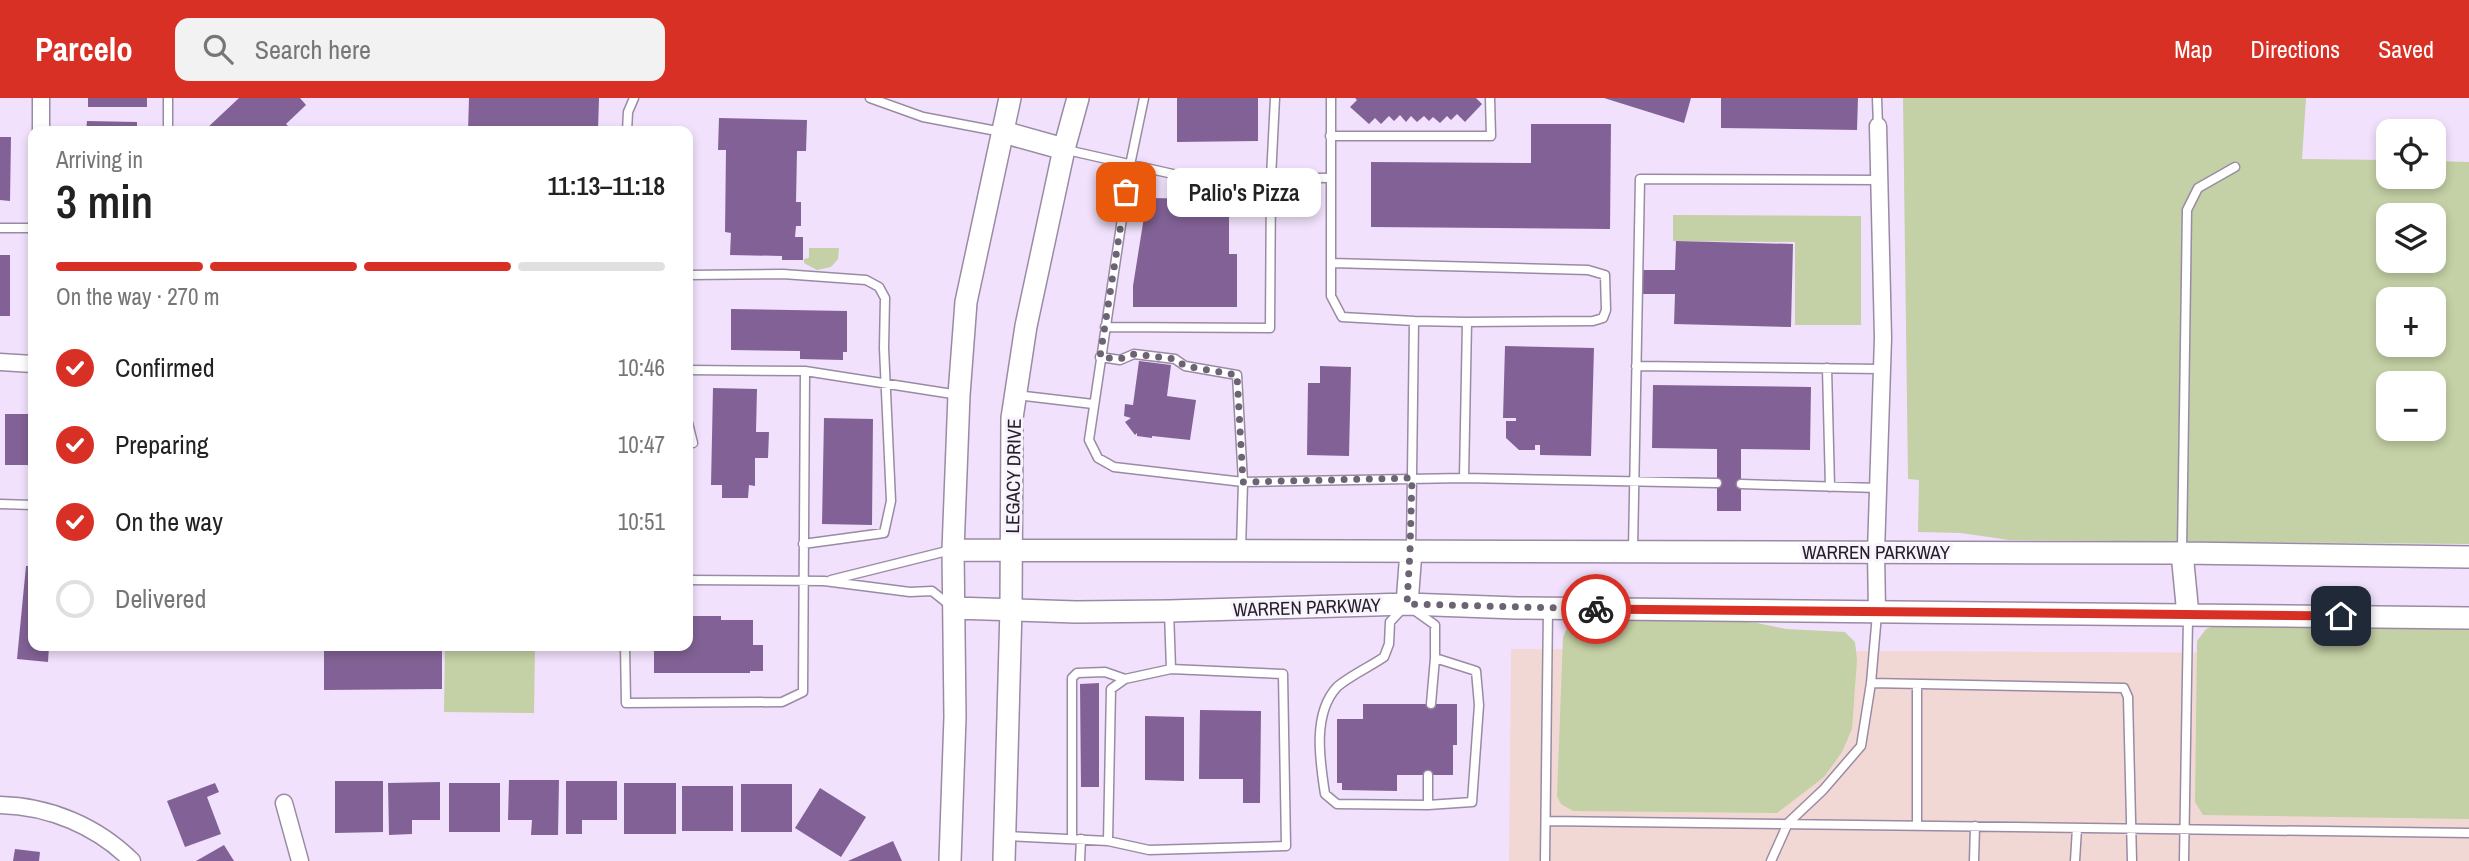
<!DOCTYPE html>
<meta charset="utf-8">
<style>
:root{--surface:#fff;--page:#f2f2f2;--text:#222;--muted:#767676;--line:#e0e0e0;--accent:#d93025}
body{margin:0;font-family:"Archivo Narrow",sans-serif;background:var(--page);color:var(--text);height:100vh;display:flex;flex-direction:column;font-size:26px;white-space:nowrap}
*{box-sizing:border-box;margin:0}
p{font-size:23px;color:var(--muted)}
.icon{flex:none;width:38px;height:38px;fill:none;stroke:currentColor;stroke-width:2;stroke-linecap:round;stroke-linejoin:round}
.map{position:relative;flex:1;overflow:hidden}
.details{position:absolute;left:28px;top:28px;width:665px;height:525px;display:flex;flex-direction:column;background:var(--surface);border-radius:14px;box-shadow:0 4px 10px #0003}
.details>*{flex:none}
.buttons{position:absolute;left:2376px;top:21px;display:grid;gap:14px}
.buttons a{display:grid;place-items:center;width:70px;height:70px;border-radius:14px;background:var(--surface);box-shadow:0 4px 10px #0003;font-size:35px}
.pin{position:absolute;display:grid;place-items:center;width:60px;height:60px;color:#fff;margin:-30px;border-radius:14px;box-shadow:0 4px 10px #0006}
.courier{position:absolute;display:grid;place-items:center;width:70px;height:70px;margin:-35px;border:5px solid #d93025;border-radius:50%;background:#fff;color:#222;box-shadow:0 2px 9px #0007}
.bubble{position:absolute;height:49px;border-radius:14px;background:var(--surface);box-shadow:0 4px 10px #0003;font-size:23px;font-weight:600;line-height:49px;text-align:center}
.summary em{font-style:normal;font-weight:600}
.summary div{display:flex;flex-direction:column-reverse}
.summary{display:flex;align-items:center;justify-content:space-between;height:119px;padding:0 28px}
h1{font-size:46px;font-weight:600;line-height:52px}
.bar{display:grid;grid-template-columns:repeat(4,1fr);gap:10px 7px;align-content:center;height:84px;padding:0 28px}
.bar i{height:9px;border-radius:5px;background:var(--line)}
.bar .selected{background:var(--accent)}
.bar p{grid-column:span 4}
ol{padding:0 28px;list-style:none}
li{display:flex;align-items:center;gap:21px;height:77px}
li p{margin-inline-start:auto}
li .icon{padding:7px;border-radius:50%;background:var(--accent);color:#fff;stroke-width:4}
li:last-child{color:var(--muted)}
li i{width:38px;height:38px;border:4px solid var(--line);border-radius:50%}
header{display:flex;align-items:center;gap:42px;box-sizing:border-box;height:98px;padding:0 35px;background:var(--accent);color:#fff}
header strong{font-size:33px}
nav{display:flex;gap:38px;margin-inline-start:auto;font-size:24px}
.search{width:490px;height:63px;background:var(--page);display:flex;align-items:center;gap:18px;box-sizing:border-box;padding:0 24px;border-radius:14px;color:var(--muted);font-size:26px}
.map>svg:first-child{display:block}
.medical{fill:#f2d8d4}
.green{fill:#c4d0a5;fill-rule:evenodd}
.building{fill:#826296}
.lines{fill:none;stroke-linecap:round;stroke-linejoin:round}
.service-casing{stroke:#9a8ba4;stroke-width:11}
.minor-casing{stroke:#9a8ba4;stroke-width:19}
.secondary-casing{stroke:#9a8ba4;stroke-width:24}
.service{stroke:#fff;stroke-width:8}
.minor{stroke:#fff;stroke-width:16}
.secondary{stroke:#fff;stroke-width:21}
.done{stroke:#6c6373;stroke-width:7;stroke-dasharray:0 12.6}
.route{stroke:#d93025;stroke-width:9}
.labels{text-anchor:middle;stroke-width:6;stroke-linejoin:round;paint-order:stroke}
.street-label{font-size:19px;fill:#251f29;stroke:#f9f3fe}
</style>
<header>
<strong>Parcelo</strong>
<div class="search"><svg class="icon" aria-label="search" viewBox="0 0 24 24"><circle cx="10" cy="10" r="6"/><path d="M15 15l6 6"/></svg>Search here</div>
<nav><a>Map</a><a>Directions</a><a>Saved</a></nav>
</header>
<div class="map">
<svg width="2469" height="763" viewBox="0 0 2469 763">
<rect width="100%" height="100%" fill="#f1e1fc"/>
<path class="medical" d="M1511 551 2469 556V763H1509Z"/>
<path class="green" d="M1903 0H2306L2302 61 2389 62V79H2434V63L2469 64V446L2009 442 1961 435 1918 434 1919 382 1908 381ZM2389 117H2434V163H2389ZM2389 201H2434V247H2389ZM2389 285H2434V331H2389Z
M1673 117 1861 118V227H1795V144L1673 143Z
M809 150H839L838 161 831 169 817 172 804 165V161L809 160Z
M1713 521 1757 525 1786 531 1845 534 1855 544 1857 562 1852 631 1842 654 1824 679 1777 715 1573 713 1561 706 1557 698 1563 539 1569 526 1589 522Z
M2216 527 2469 530V721L2203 717 2195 704 2197 543 2206 531Z
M445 548H535L534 615 444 614Z"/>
<path class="building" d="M88 0H147V9H88Z
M239 0H300L306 7 286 26 288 28 282 33H208L206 31Z
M469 0H599L598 33H468Z
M1177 0H1258V43L1177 44Z
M1355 0H1476L1482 6 1465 24 1457 16 1451 22 1447 18 1440 25 1433 19 1429 23 1424 18 1417 24 1411 18 1406 24 1400 17 1394 23 1389 18 1381 26 1375 20 1369 26 1350 9 1357 2Z
M1604 0H1691L1684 25Z
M1721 0H1858L1857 32 1721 30Z
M719 20 807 22 806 53H797L796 104H801V128H796L795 139H803V162H782V158L730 157 731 135 725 134 726 52H718Z
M87 23 137 24V33H86Z
M1531 26H1611L1610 131 1371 129V64L1531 65Z
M0 39H11L10 103 0 102Z
M1147 100 1217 101V113H1229V156H1237V209H1133V188Z
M1676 143 1793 146 1791 229 1674 226 1675 196H1643V172H1675Z
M0 157H10V218H0Z
M731 211 847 213V254H843V262L800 261V253L731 252Z
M1505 248 1594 250 1591 358 1540 357V347H1535V352H1519L1506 340V323H1516V320H1503Z
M1139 263 1171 267 1167 298 1196 302 1190 342 1152 338V340L1137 338V335L1135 337 1125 324 1131 320 1124 318 1125 306 1133 307Z
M1320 268 1351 269 1349 358 1307 357 1308 285H1320Z
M1653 287 1811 289 1810 352 1741 351V413H1717V351L1652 350Z
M713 290 757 291 756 334H769L768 360H755V388L749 387 748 400H722V387H711Z
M5 316H33V367H5Z
M824 320 873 321 872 427 822 426Z
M26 468H33V548H49L48 564 17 561Z
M688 518H721V522H753V547H763V573H750V575H654V548H688Z
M324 548H442V591L324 592Z
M1099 585V689H1081L1080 586Z
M1363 606H1457V647H1453V677H1397V693L1342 692V685H1337V621H1363Z
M1200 612 1261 613 1260 705H1243V681H1199Z
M1145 618 1184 619V683L1145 682Z
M509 682H559L558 737H531L532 722H508Z
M335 683H383V734L335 735Z
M566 683H617V722H582V736H566Z
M440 684V722H412V736L389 737 388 685Z
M215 685 219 694 207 699 221 736 185 749 167 703Z
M449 685H500V734H449Z
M624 685H676V736H624Z
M741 686H792V734H741Z
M682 688H733V733H682Z
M820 690 866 719 841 759 795 730Z
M893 743 902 763H848Z
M224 747 234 763H196Z
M15 751 40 754 39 763H13Z"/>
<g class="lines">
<g class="service-casing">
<path id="service" d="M870 0 923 19 1002 34
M1144 0 1130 67 1089 342 1098 360 1114 369 1243 384 1241 451
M1877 0 1878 28
M168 33V0
M627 33 628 14 634 0
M1330 38H1491L1490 0
M1067 52 1186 79 1331 80V198L1342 219 1414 223 1411 453
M1331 80V0
M0 130H33
M1331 165 1588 172 1605 177 1606 212 1603 220 1593 223 1467 224
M688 177 783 176 866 182 879 189 885 200 884 250 891 403 884 435 803 446
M1105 229 1270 230 1271 80 1275 0
M1100 259 1120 262 1134 256 1175 261 1185 268 1237 277 1243 384 1464 380 1467 224 1414 223
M1636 268 1881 271
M1827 270 1830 389
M688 272 805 273 959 297
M1016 297 1093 306
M688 325 693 345
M1464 380 1717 385
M1741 386 1878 390
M0 406 33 407
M1633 451 1640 81 1879 82
M2182 452 2187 112 2198 90 2235 69
M688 482 824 483 910 494 932 493 952 509
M831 482 951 452
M1404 509 1390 524 1389 546 1384 559C1371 568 1348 579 1337 589 1312 616 1320 663 1325 696L1337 706 1428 707 1472 704 1479 607 1476 573 1435 560
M1414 512 1435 527V560L1431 606
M625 548 626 605 782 604 803 594 805 273
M1871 585 2124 590 2128 599 2132 763
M1428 707V677
M1546 723 2469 735
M1917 727V586
M1006 738 1108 743 1149 752 1286 748 1283 576 1171 571 1169 513
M1072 741V580L1077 575 1105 574 1125 581
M1108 743 1111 591 1125 581 1171 571
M1080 763 1081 741
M1545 763 1548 510
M1771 763 1788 725 1823 692 1861 648 1871 585 1877 516
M1974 763 1975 728
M2075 763 2077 730
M2184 763 2188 519"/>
</g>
<g class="minor-casing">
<path id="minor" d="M41 33V0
M0 264 33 266
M1877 513 1876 454 1883 240 1878 28
M284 705 300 763
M0 707C49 708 97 728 132 763"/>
</g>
<g class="secondary-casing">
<path id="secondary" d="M1003 34 1064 51
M953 452 2182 455 2469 459
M2182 455 2188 517
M1407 506 1411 453
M954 510 1076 514 1169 513 1407 506 1517 510 2469 520
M950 763 955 619 953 452 959 297 966 204 1010 0
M1004 763 1011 511 1012 320 1026 228 1064 51 1078 0"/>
</g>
<use href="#service" class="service"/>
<use href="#minor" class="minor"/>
<use href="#secondary" class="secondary"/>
</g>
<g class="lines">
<path class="done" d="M1126 94 1100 259 1120 261 1134 256 1175 261 1185 268 1237 277 1243 384 1412 380 1410 453 1407 506 1596 511"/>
<path class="route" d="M1596 511 2341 518"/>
</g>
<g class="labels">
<g class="street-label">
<text transform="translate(1013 378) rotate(-89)" y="7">LEGACY DRIVE</text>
<text x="1876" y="461">WARREN PARKWAY</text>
<text transform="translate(1307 509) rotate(-2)" y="7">WARREN PARKWAY</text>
</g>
</g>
</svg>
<div class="buttons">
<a><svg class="icon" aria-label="locate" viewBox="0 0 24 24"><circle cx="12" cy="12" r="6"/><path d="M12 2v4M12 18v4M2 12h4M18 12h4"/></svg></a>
<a><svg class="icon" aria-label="layers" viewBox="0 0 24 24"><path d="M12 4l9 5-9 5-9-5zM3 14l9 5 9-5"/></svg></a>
<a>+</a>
<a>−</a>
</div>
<div class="pin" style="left:1126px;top:94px;background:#ea580c"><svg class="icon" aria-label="bag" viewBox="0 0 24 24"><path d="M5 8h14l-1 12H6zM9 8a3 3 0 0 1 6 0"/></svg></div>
<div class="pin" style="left:2341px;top:518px;background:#1f2937"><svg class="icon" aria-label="home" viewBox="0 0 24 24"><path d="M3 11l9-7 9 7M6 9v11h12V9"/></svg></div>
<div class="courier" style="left:1596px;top:511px"><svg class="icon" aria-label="bike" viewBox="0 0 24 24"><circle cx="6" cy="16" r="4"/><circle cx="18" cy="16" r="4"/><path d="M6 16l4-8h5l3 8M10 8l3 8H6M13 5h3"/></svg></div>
<div class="bubble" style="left:1167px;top:70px;width:154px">Palio's Pizza</div>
<section class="details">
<div class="summary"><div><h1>3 min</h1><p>Arriving in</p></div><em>11:13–11:18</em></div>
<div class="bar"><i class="selected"></i><i class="selected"></i><i class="selected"></i><i></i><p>On the way · 270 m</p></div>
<ol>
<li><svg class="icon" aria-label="check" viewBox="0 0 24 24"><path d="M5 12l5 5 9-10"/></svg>Confirmed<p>10:46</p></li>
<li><svg class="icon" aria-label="check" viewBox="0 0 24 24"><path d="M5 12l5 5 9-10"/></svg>Preparing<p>10:47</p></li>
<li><svg class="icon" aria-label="check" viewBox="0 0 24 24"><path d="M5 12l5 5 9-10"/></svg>On the way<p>10:51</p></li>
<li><i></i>Delivered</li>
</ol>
</section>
</div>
